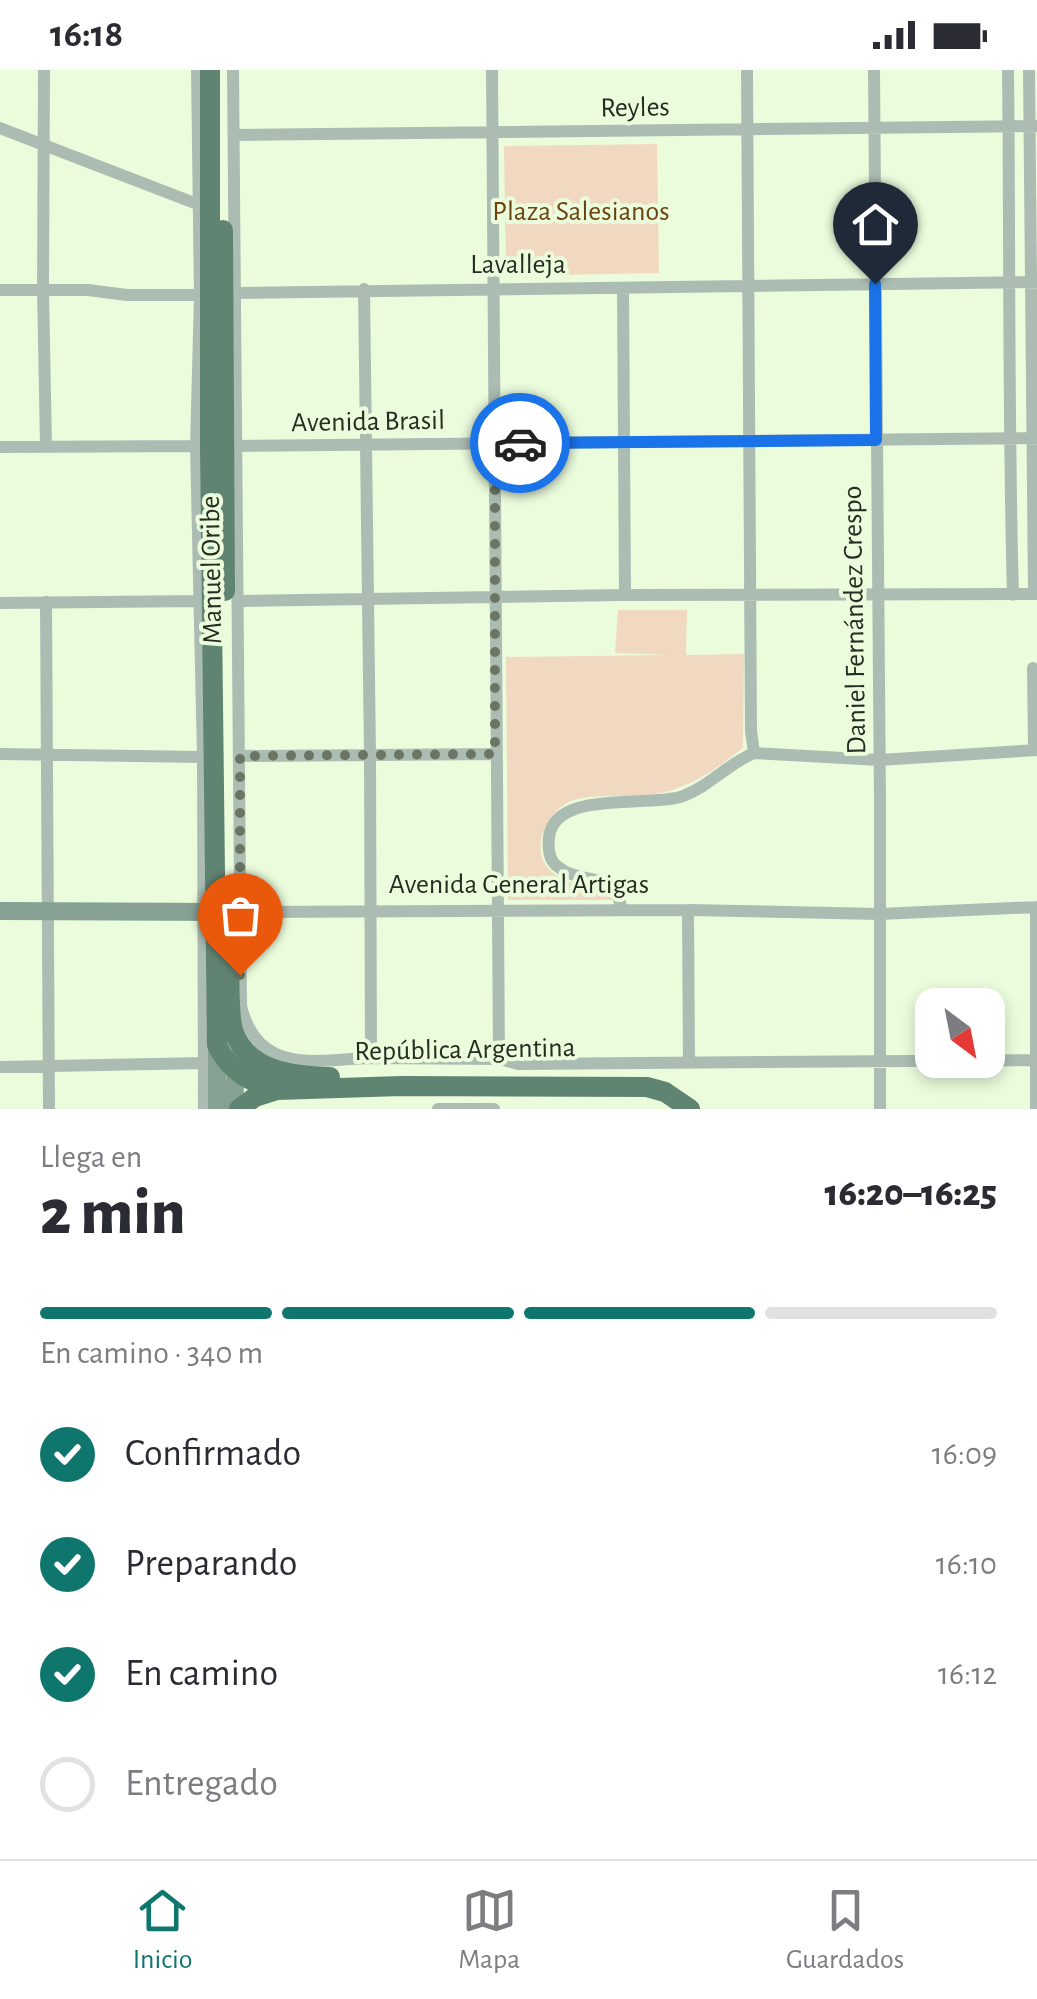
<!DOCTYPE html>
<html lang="es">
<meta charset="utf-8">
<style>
:root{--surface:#fff;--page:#f2f2f3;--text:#2b2b33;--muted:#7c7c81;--line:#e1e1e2;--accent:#0f766e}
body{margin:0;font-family:"Alegreya Sans",sans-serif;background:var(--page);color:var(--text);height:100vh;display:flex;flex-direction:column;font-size:38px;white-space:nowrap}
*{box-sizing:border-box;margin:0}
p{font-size:32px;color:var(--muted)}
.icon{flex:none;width:55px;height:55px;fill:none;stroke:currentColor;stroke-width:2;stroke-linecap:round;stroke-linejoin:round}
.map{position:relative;height:1039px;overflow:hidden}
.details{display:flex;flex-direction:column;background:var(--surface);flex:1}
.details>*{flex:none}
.needle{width:65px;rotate:148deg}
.controls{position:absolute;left:915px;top:918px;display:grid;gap:20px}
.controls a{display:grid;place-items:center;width:90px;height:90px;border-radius:20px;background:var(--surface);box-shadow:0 5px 15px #0003;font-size:50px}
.pin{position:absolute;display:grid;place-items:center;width:85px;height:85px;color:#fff;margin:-102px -42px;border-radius:50% 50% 50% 0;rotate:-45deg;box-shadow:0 0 10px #0007}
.pin .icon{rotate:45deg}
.courier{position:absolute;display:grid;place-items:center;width:100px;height:100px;margin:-50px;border:8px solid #1a73e8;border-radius:50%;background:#fff;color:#222;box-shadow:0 2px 12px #0007}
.overview em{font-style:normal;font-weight:800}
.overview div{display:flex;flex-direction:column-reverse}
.overview{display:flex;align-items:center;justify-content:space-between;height:170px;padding:0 40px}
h1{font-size:65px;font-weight:800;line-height:75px}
.bar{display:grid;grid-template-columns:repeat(4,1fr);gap:15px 10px;align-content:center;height:120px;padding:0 40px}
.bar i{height:12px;border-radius:8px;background:var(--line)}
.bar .selected{background:var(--accent)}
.bar p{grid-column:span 4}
ol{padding:0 40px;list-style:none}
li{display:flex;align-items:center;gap:30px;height:110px}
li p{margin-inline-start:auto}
li .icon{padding:10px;border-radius:50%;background:var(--accent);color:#fff;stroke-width:4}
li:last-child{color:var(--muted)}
li i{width:55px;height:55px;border:5px solid var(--line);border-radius:50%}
.status{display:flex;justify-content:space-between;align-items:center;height:70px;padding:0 50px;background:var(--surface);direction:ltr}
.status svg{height:28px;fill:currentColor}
.menu{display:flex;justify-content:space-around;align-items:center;height:140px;border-top:2px solid var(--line);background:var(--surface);font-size:28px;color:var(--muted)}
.menu a{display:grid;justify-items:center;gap:5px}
.menu .selected{color:var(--accent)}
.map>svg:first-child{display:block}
.green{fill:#f1d9c1}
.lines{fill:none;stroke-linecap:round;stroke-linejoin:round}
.minor{stroke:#abbdb3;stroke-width:12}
.secondary{stroke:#86a193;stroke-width:18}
.trunk{stroke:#608472;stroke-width:20}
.done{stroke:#6b7563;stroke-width:10;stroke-dasharray:0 18}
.route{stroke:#1a73e8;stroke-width:12}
.labels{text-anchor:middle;stroke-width:8;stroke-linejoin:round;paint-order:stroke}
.street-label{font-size:28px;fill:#262c21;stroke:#ebfcdd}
.park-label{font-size:28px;fill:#6b430f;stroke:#ebfcdd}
</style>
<div class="status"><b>16:18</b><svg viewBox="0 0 49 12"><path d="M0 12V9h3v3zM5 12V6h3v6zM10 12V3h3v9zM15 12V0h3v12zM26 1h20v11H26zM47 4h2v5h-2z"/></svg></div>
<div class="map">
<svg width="1037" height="1039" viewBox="0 0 1037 1039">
<rect width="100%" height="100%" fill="#ebfcdd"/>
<path class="green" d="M657 74 659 203 506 206 504 76Z
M618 540H687L686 585 744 584 743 678C716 699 690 718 656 724 632 728 592 723 571 731 547 741 528 780 551 801 565 814 590 816 608 821L614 830H508L506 587 670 585 615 583Z"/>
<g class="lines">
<path class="minor" d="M44 0 43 220 46 376
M197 0 200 226 196 376 203 687 204 1039
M233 0 241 936C246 956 255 975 276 984 302 996 339 989 368 988 411 988 455 989 499 989L518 994 1037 990
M492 0 499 989
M747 0 751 661 754 683
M874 0 880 734V1039
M1008 0C1010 175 1008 350 1013 525
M1029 0 1034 524
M0 58 197 134
M234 65 1037 56
M623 218 625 525
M364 219 370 685 371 988
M0 220H88L127 225H205
M230 223 1037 212
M232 376 1037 368
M0 377 202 376
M238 531 625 525 1037 524
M46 532 49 1039
M0 533 200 531
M1033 598 1034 680
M0 684 203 687
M240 686 495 684
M1036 837V1039
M622 840C614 798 582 817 557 796 549 790 548 777 549 767 555 720 646 737 680 727 708 718 727 694 754 683L879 690 1037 680
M688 840 689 993
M234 842 688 840 880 844 1037 837
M0 997 204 993
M438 1039H494"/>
<path class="secondary" d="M0 841 227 842
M217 1039V975
M234 1039 236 990"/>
<path class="trunk" d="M210 0V376L217 975C229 1001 250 1012 277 1020L401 1016 647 1017 665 1022 690 1039
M223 160 225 521
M229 890C230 908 228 948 234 963 250 1002 293 1006 330 1007
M239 1039 255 1027 277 1020"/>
</g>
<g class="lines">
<path class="done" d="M240 905V686L495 684V373H520"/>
<path class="route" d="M520 373 876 370 875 214"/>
</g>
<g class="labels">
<g class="street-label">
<text transform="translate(635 36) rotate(-1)" y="10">Reyles</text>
<text x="518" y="203">Lavalleja</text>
<text transform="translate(368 350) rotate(-1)" y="10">Avenida Brasil</text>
<text transform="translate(210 500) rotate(-91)" y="10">Manuel Oribe</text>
<text transform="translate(853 550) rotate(-91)" y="10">Daniel Fernández Crespo</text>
<text x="519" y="823">Avenida General Artigas</text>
<text transform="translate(465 978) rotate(-1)" y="10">República Argentina</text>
</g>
<g class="park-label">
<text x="581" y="150">Plaza Salesianos</text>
</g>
</g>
</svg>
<div class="controls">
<a><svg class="needle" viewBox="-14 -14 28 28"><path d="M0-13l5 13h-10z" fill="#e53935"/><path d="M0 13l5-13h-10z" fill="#7c7c81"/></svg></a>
</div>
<div class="pin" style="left:240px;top:905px;background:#ea580c"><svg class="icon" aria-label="bag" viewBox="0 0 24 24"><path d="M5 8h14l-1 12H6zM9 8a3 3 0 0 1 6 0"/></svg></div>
<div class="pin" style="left:875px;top:214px;background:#1f2937"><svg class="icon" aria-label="home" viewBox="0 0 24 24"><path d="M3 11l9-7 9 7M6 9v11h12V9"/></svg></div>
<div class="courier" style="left:520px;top:373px"><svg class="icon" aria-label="car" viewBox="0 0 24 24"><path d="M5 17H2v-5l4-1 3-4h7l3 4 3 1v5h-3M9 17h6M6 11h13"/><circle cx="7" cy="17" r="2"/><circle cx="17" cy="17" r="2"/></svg></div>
</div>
<section class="details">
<div class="overview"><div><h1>2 min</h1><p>Llega en</p></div><em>16:20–16:25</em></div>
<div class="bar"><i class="selected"></i><i class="selected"></i><i class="selected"></i><i></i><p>En camino · 340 m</p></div>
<ol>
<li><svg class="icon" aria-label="check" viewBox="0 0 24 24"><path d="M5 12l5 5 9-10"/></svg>Confirmado<p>16:09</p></li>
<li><svg class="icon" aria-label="check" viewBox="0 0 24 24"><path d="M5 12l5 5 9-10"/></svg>Preparando<p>16:10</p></li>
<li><svg class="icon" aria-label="check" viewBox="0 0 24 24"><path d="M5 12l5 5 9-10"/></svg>En camino<p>16:12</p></li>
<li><i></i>Entregado</li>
</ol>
</section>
<nav class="menu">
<a class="selected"><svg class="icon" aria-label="home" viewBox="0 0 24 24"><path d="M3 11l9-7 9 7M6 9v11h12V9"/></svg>Inicio</a>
<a><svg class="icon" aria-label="map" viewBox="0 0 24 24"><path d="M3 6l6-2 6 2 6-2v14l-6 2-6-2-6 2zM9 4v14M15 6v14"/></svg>Mapa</a>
<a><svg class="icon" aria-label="saved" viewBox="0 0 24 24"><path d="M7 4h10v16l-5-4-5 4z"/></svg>Guardados</a>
</nav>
